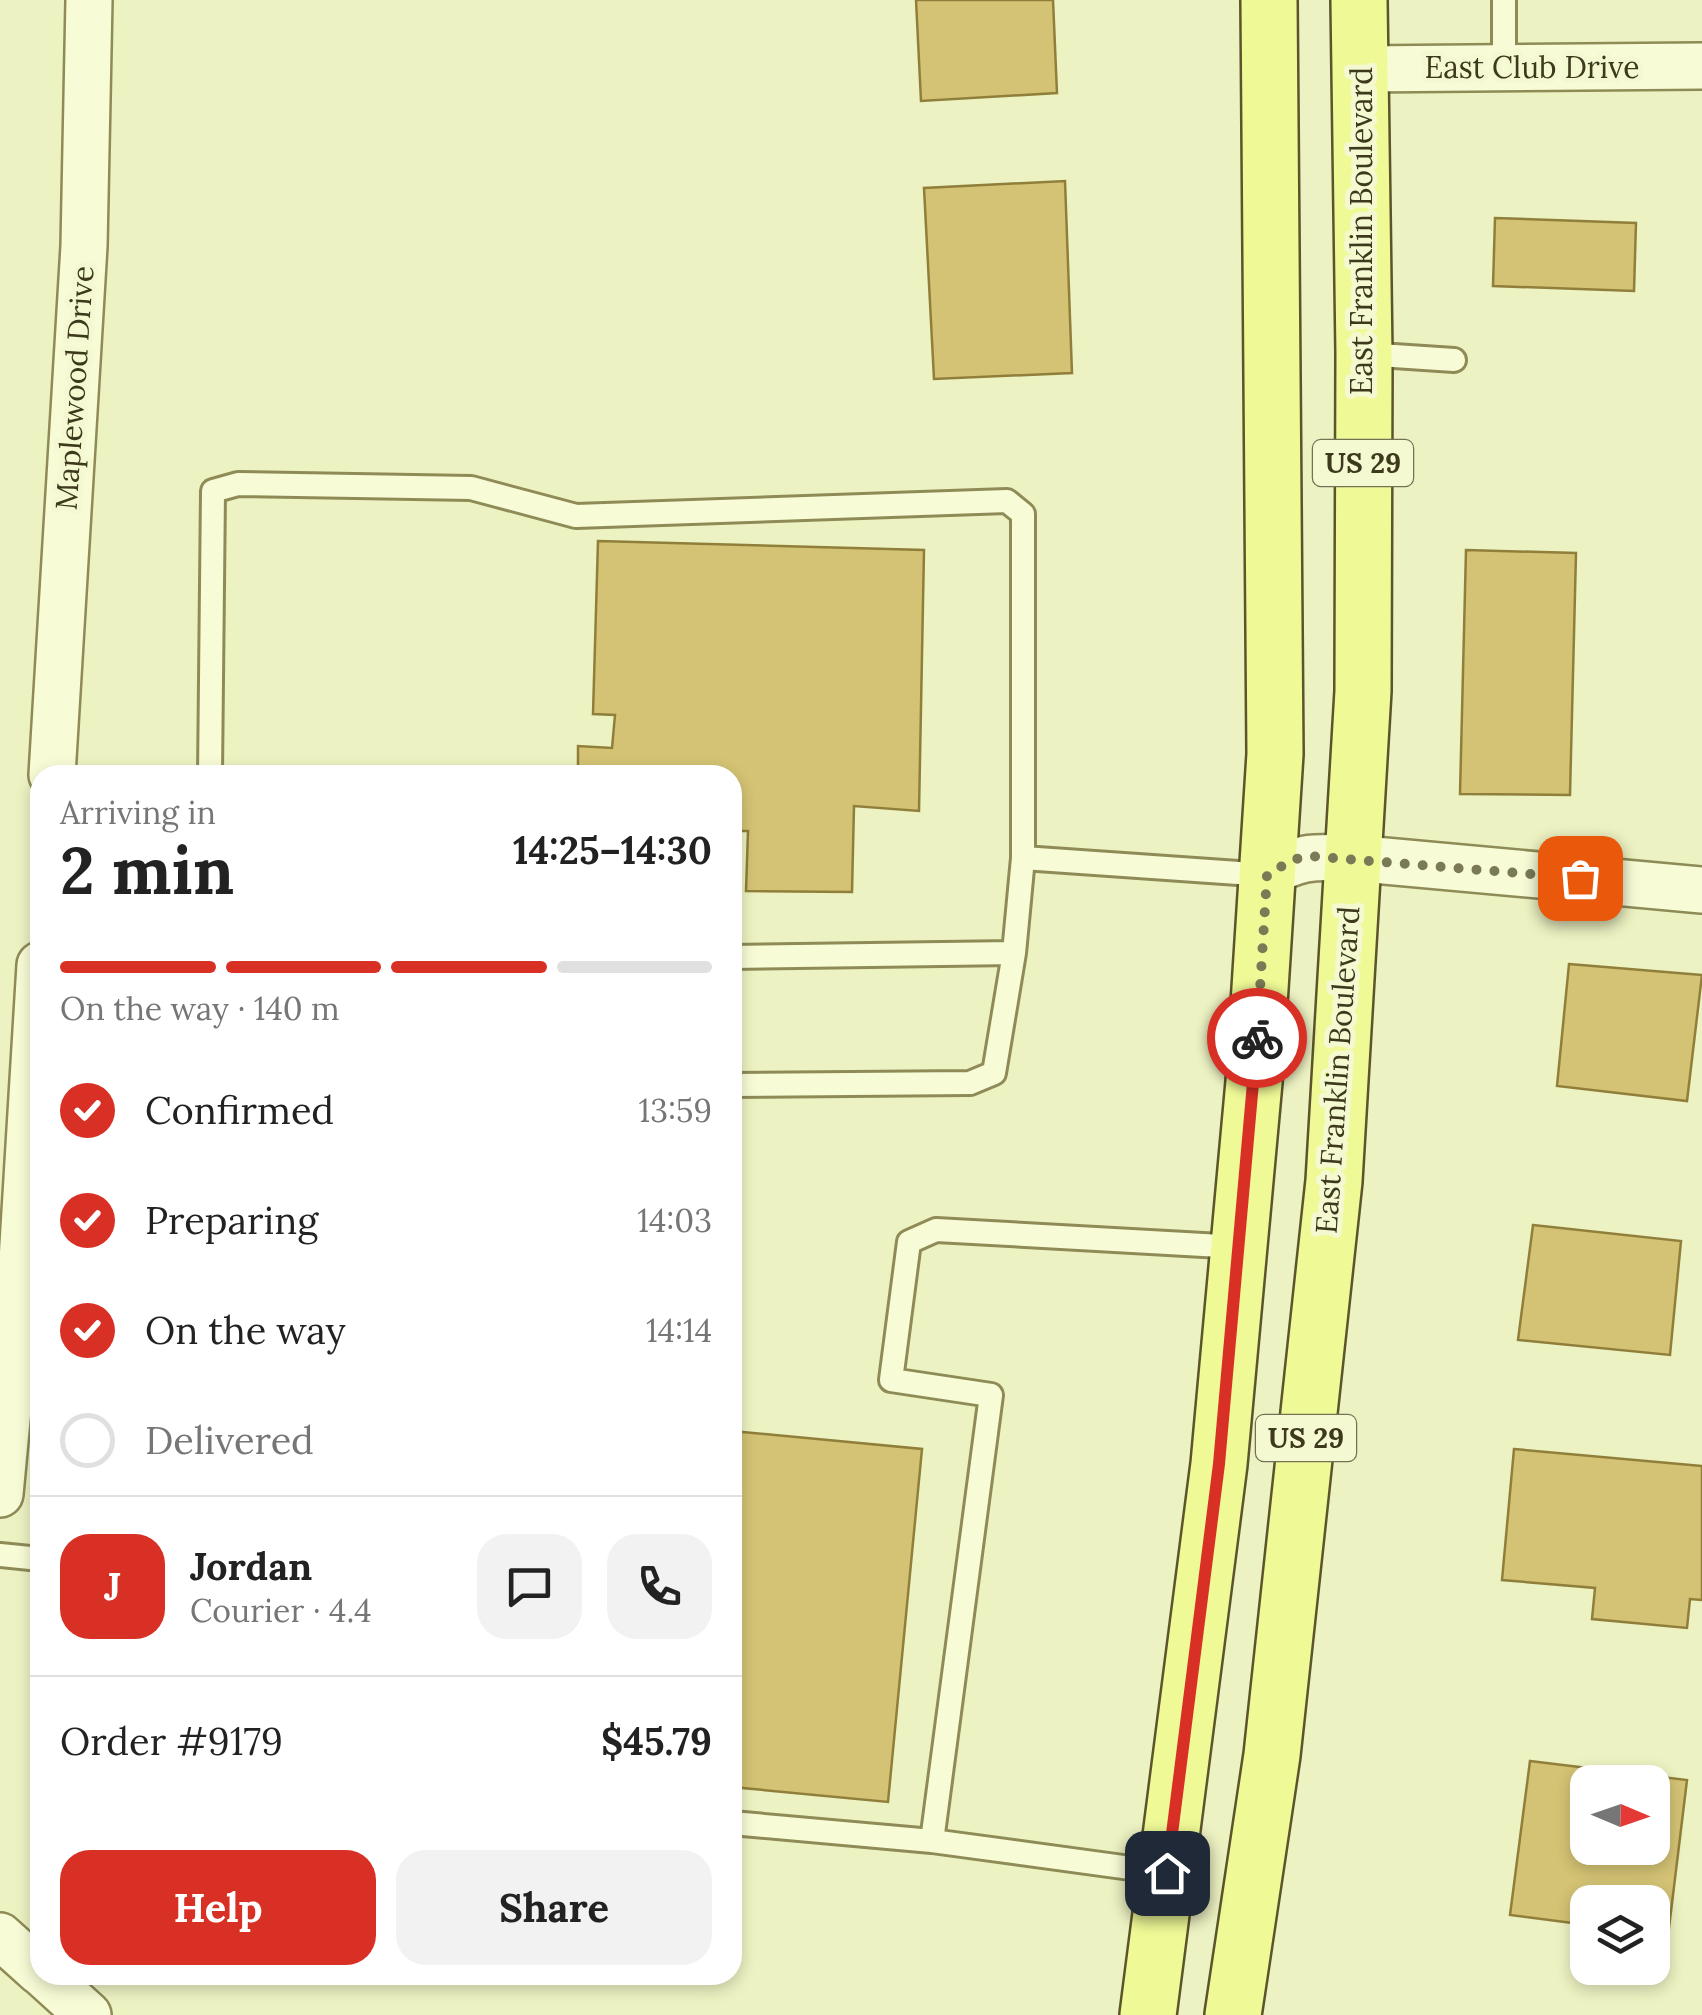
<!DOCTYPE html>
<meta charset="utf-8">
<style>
:root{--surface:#fff;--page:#f2f2f2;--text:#222;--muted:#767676;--line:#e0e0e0;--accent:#d93025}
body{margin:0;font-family:Lora,serif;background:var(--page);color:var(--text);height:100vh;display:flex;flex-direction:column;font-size:38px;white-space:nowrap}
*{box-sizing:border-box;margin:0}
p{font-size:32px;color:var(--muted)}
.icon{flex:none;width:55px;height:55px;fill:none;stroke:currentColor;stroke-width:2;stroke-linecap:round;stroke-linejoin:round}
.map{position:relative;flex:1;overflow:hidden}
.panel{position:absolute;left:30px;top:765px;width:712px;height:1220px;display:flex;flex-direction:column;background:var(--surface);border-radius:30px;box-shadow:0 5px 15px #0003}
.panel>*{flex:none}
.needle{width:65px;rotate:92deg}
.buttons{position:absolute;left:1570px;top:1765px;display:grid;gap:20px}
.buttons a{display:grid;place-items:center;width:100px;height:100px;border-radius:20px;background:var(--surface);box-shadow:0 5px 15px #0003;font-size:50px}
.pin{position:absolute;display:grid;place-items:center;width:85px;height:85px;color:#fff;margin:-42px;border-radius:20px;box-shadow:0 5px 15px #0006}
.courier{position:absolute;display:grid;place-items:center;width:100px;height:100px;margin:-50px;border:8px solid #d93025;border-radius:50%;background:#fff;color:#222;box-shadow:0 2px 12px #0007}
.head em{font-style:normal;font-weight:700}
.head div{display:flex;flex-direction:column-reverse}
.head{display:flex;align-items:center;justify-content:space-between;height:170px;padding:0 30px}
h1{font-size:65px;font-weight:700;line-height:75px}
.bar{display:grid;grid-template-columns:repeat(4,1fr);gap:15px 10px;align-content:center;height:120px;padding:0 30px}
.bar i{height:12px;border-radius:8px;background:var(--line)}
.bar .current{background:var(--accent)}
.bar p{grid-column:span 4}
.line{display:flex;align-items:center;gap:25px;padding:0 30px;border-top:2px solid var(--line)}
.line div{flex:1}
.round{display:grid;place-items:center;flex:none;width:105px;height:105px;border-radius:30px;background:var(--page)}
ol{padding:0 30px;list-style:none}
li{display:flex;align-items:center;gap:30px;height:110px}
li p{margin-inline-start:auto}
li .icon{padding:10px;border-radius:50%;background:var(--accent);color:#fff;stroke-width:4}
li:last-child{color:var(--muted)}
li i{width:55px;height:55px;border:5px solid var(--line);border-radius:50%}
.primary-button{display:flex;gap:20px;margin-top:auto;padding:20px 30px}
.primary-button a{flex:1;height:115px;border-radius:30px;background:var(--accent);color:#fff;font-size:40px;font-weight:700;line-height:115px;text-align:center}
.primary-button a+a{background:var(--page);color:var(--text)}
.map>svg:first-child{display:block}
.building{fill:#d4c374;stroke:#907f3a;stroke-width:2.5;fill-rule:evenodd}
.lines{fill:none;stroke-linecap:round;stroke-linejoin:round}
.service-casing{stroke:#8e8b57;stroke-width:28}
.minor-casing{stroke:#8e8b57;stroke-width:50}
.primary-casing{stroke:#5b552b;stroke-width:60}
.service{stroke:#f8fcd6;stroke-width:22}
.minor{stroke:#f8fcd6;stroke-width:45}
.primary{stroke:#eff996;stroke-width:55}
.done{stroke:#7a7a56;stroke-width:10;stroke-dasharray:0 18}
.route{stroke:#d93025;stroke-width:12}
.labels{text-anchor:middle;stroke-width:10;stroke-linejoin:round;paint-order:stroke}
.shield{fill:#f4f9d2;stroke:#737353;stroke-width:2.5}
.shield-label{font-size:28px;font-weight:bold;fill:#3c391c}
.street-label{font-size:30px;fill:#3c391c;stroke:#f4f9d2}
</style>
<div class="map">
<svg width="1702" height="2015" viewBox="0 0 1702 2015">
<rect width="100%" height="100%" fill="#edf2c2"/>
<path class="building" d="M916 0H1053L1057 93 921 101Z
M1065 181 1072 373 934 379 924 188Z
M1495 218 1636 223 1634 291 1493 286Z
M598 541 924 550 919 811 854 806 852 892 746 891 748 831H732V775H578V746L612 748 615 715 593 714Z
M1466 550 1576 553 1570 795 1460 794Z
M1569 964 1702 975 1687 1101 1557 1086Z
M1533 1225 1681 1241 1670 1355 1518 1340Z
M732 1431 922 1449 888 1802 732 1787Z
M1514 1449 1702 1466V1600L1690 1599 1687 1628 1592 1619 1595 1588 1502 1580Z
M1530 1761 1687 1780 1668 1936 1652 1934V1902H1588V1925L1510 1915ZM1588 1782H1652V1848H1588Z"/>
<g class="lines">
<g class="service-casing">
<path id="service" d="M1504 68V0
M1364 354 1454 360
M210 775 213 491 238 484 471 488 576 516 1007 501 1023 514V858
M732 957 1014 953 1023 858 1267 875
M732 1085 970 1083 994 1073 1014 953
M0 1555 40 1559
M732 1823 932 1841
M1167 1873 932 1841 991 1395 891 1380 909 1242 936 1230 1239 1247"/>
</g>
<g class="minor-casing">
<path id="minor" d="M1361 69 1702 66
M52 775 84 246 89 0
M1267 875C1300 855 1314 857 1352 858L1702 890
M0 1494 22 1261 40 965
M0 1936 40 1972
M44 1975 88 2015"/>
</g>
<g class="primary-casing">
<path id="primary" d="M1148 2015 1219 1464 1254 1082 1275 754 1269 0
M1233 2015 1272 1755 1334 1181 1363 691 1364 354 1359 0"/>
</g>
<use href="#service" class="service"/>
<use href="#minor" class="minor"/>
<use href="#primary" class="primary"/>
</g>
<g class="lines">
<path class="done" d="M1257 1038 1267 875 1292 860 1308 856 1580 878"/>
<path class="route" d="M1167 1873 1219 1464 1257 1038"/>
</g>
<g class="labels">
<g class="shield">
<rect x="1313" y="440" width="100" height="46" rx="8"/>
<rect x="1256" y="1415" width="100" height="46" rx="8"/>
</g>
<g class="shield-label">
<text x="1363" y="473">US 29</text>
<text x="1306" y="1448">US 29</text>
</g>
<g class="street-label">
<text x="1532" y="78">East Club Drive</text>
<text transform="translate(1362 231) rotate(-90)" y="10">East Franklin Boulevard</text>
<text transform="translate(75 388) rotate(-86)" y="10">Maplewood Drive</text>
<text transform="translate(1338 1070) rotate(-86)" y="10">East Franklin Boulevard</text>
</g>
</g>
</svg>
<div class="buttons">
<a><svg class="needle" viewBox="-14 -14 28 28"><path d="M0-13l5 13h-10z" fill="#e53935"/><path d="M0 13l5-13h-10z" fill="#767676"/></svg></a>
<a><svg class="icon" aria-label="layers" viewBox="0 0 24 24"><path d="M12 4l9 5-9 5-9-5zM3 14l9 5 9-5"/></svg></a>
</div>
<div class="pin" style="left:1580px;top:878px;background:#ea580c"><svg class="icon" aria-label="bag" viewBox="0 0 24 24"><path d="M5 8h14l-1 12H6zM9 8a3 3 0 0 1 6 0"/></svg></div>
<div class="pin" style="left:1167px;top:1873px;background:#1f2937"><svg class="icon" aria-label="home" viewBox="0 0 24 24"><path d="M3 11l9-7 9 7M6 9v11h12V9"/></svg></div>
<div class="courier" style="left:1257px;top:1038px"><svg class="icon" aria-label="bike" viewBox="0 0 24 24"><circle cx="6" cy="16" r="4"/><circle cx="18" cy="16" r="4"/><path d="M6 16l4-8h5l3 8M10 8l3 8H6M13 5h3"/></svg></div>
<section class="panel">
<div class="head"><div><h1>2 min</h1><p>Arriving in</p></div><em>14:25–14:30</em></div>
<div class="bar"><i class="current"></i><i class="current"></i><i class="current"></i><i></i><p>On the way · 140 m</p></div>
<ol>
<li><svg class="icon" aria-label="check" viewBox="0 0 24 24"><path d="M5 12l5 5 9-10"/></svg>Confirmed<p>13:59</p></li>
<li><svg class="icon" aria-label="check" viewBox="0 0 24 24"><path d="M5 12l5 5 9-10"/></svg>Preparing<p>14:03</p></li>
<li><svg class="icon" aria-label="check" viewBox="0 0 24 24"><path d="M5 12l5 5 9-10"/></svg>On the way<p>14:14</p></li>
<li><i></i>Delivered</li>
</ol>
<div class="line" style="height:180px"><b class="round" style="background:var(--accent);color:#fff">J</b><div><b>Jordan</b><p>Courier · 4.4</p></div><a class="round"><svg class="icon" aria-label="chat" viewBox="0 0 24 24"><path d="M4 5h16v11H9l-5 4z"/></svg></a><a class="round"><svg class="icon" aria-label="phone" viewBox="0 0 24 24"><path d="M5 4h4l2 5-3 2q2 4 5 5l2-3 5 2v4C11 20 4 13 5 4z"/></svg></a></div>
<div class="line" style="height:130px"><div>Order #9179</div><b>$45.79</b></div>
<div class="primary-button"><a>Help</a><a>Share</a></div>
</section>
</div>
